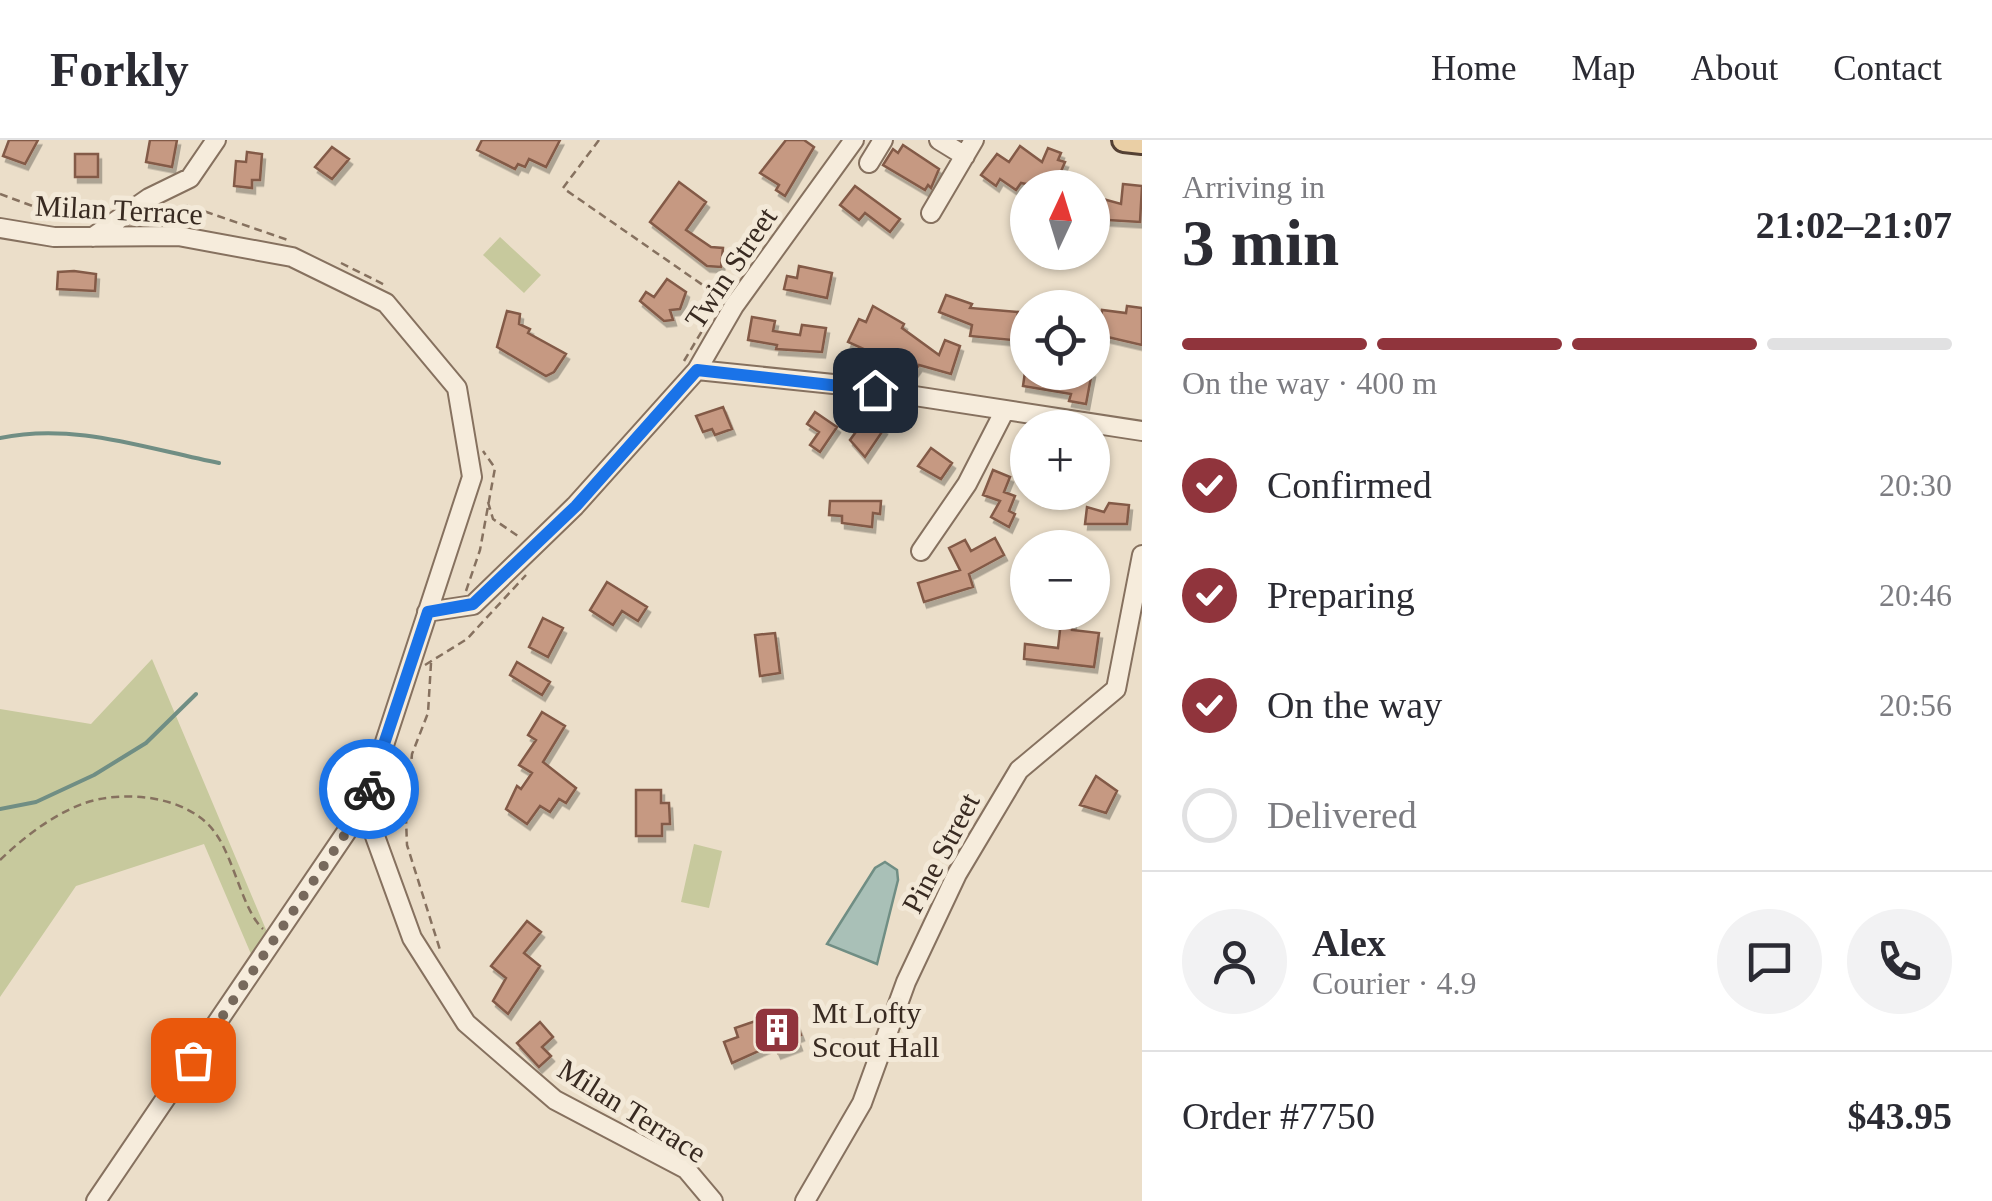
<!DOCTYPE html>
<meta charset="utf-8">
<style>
:root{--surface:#fff;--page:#f2f2f3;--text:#2b2b33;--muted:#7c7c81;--line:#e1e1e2;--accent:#90343c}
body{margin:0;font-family:"Times New Roman",serif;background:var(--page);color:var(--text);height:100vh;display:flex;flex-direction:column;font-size:38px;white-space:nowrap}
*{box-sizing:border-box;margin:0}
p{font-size:32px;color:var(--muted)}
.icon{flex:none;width:55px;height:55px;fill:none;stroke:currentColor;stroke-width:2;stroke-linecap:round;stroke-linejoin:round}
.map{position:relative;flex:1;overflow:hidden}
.details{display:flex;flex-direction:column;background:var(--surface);width:850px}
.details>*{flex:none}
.needle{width:65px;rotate:4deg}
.buttons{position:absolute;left:1010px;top:30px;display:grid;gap:20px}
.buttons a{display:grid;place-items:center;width:100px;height:100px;border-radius:50%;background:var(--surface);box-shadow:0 2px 8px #0004;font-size:50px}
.pin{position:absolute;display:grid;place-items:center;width:85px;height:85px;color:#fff;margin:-42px;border-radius:20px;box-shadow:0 5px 15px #0006}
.courier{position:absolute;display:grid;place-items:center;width:100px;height:100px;margin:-50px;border:8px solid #1a73e8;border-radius:50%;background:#fff;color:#222;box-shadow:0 2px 12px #0007}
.head em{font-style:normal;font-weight:700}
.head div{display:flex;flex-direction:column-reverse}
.head{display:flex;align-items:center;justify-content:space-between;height:170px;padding:0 40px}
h1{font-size:65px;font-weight:700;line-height:75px}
.bar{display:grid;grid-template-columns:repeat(4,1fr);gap:15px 10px;align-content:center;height:120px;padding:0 40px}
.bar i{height:12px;border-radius:8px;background:var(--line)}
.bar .current{background:var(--accent)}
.bar p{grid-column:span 4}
.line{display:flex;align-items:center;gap:25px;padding:0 40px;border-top:2px solid var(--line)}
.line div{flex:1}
.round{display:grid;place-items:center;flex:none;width:105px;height:105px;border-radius:52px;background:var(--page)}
ol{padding:0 40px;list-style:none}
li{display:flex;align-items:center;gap:30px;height:110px}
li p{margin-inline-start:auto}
li .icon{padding:10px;border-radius:50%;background:var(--accent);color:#fff;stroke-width:4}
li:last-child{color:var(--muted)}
li i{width:55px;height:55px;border:5px solid var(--line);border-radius:50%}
header{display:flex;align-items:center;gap:60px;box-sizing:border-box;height:140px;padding:0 50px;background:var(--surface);border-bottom:2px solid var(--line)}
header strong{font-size:48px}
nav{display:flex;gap:55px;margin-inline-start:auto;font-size:35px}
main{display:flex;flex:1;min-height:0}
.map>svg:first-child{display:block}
.green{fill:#c7c99d}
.water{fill:#a9c0b7;stroke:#708e84;stroke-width:2.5}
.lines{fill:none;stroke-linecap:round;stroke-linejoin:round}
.stream{stroke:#708e84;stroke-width:4}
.building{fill:#c69982;stroke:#835a47;stroke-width:2.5;filter:url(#shadow)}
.minor-casing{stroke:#86715f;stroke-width:22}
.major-casing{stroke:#544033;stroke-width:28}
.path{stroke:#86715f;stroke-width:2.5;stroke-dasharray:8 5;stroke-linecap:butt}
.minor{stroke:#f6ecdc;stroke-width:18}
.major{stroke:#eacfa5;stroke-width:22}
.done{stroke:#77695c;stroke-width:10;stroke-dasharray:0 18}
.route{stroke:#1a73e8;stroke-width:12}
.labels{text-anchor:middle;stroke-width:10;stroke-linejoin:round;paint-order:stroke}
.street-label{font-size:30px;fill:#382a21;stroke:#f3e9d8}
.poi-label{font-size:30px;fill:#382a21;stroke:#f3e9d8;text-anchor:start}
</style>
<header>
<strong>Forkly</strong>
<nav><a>Home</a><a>Map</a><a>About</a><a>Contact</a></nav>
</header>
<main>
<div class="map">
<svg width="1142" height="1061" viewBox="0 0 1142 1061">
<defs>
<filter id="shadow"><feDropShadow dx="3" dy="5.5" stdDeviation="0" flood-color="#0004"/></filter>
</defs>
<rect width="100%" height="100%" fill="#ebdec9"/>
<path class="green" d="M500 97 541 135 524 153 483 115Z
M152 519 267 792 251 814 204 704 76 746 0 857V569L91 584Z
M694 704 722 711 709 768 681 762Z"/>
<path class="water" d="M885 722 897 730 898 740 877 824 827 804 875 728Z"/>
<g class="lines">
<path class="stream" d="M0 298C74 282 147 309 219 323
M0 669 36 662 94 635 146 603 196 554"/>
</g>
<path class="building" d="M9 0H38L25 24 3 16Z
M150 0H177L172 27 146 22Z
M482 0H560L546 27 529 19 525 27 518 24 515 29 477 10Z
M786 0H804L814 7 785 56 776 50 779 45 760 33Z
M903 5 939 29 931 48 928 45 925 50 883 25 893 9 898 13Z
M1020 6 1042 22 1048 8 1061 13 1058 20 1065 22 1059 36 1053 33 1046 48 1021 43 1016 50 1000 39 996 46 981 35 997 14 1009 22Z
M332 7 349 19 332 39 315 27Z
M247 12 262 14 260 40H252V48L234 46 236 21 246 22Z
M75 14H98V37H75Z
M679 42 706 62 686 90 711 107 723 108 721 127 707 126 650 82Z
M1123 44 1142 46 1140 82 1092 79V56L1121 64Z
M855 46 900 79 890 92 865 73 859 80 840 65Z
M799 126 832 133 827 158 784 149 787 136 797 138Z
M74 131 96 134 95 151 57 149 58 132Z
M667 139 686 152 680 169 670 170 673 180 664 181 640 161 646 152 654 157Z
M946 155 972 164 970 168 1018 172 1012 200 970 196 972 185 939 172Z
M873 166 904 184 902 188 939 215 945 200 960 206 951 234 919 225 914 232 848 202 859 179 866 182Z
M1127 166 1142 168V205L1099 195 1102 170 1126 173Z
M507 171 520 174 519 184 530 189 528 193 566 214 554 232 546 236 497 207Z
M752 177 775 181 773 191 800 195 802 185 826 188 822 212 776 209 777 205 748 200Z
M1025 232H1092L1086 264 1069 261 1071 254 1023 246Z
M723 267 732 289 715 295 712 289 703 292 696 276Z
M815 272 837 287 820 312 810 305 819 292 807 284Z
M866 278 884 289 865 317 850 300Z
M931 308 952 323 941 339 918 326Z
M993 330 1010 337 1004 352 1015 356 1009 371 1015 374 1009 387 991 377 1000 361 983 355Z
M830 361H881L880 374 873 373 872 387 842 383V376L829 375Z
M1109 363 1129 365 1127 384H1085L1087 367 1104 372Z
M995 398 1004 415 969 434 973 447 924 462 918 443 960 430 949 408 965 400 971 411Z
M607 442 647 467 638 481 622 471 613 485 590 470Z
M1062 472H1074L1072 490 1099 493 1094 527 1024 519 1025 504 1058 508Z
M543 478 563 488 548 517 529 507Z
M775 493 780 533 760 536 755 495Z
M517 522 550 542 542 555 510 535Z
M542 572 565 586 543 622 576 648 566 663 559 659 550 672 540 666 527 684 506 669 517 646 521 649 532 633 519 625 536 600 528 595Z
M1096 636 1117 651 1106 673 1080 665Z
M636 650H661V663H669L670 684H662V696H636Z
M527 781 541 792 524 813 540 826 508 874 493 861 506 838 491 826Z
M791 869 801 895 796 897 799 905 778 913 774 904 732 923 724 902 738 897 735 888Z
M540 882 553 897 542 907 551 916 539 927 517 903Z"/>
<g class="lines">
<g class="minor-casing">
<path id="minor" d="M939 0 965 16
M869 23 883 0
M931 73 974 0
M0 88 54 97 178 96 292 117 386 163 457 248 472 337 364 666 412 798 466 883 555 960 686 1029 713 1061
M93 97 149 58 190 38 216 0
M697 230 843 245 1142 291
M921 411 967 344 1005 270
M427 472 473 465 575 366 697 230 734 166 854 0
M96 1061 364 666
M805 1061 862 963 906 842 957 734 1019 630 1116 549 1142 415"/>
</g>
<g class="major-casing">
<path id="major" d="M1124 0 1142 2"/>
</g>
<path class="path" d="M599 0 563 48 720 157
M0 54 57 75 99 73
M167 67 189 66 288 100
M341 123 387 146
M684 221 705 186
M488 362 493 379 521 398
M466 451 480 410 495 328 483 311
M431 523 428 573 412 614 406 679 407 705 441 813
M425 525 467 499 526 435
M0 720C23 698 51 676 82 664 122 649 190 655 216 694 234 719 243 771 263 789"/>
<use href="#minor" class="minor"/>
<use href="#major" class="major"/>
</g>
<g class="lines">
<path class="done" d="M193 920 364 666 369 649"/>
<path class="route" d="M369 649 428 472 473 464 576 366 697 230 875 250"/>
</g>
<defs>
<g id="building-square" transform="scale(2.5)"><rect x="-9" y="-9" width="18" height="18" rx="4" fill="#90343c" stroke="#f3e9d8"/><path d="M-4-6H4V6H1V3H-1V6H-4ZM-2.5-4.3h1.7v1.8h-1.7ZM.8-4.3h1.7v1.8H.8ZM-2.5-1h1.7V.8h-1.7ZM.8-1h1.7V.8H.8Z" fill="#fff"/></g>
</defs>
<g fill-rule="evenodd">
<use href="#building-square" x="777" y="890"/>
</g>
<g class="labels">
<g class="street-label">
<text transform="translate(119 70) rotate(3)" y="10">Milan Terrace</text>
<text transform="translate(731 128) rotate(-56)" y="10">Twin Street</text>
<text transform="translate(941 713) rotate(-62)" y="10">Pine Street</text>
<text transform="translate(632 971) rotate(32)" y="10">Milan Terrace</text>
</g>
<g class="poi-label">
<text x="812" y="883">Mt Lofty<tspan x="812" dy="34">Scout Hall</tspan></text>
</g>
</g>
</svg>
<div class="buttons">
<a><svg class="needle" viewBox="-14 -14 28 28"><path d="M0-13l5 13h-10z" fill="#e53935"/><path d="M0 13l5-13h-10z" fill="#7c7c81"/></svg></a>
<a><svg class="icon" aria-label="locate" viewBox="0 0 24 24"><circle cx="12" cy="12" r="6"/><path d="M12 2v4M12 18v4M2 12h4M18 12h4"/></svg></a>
<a>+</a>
<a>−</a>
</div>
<div class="pin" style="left:193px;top:920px;background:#ea580c"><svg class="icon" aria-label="bag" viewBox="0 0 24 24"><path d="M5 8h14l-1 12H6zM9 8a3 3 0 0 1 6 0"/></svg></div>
<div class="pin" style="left:875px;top:250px;background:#1f2937"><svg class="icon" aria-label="home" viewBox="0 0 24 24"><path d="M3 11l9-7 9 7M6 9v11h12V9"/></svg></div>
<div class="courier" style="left:369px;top:649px"><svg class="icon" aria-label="bike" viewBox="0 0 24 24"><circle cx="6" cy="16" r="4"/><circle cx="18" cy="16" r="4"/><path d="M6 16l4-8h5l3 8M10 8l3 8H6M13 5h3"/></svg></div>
</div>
<section class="details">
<div class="head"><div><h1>3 min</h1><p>Arriving in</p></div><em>21:02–21:07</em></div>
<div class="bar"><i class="current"></i><i class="current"></i><i class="current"></i><i></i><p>On the way · 400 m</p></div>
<ol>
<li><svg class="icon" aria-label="check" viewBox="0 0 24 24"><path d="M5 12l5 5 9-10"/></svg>Confirmed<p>20:30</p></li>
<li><svg class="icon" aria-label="check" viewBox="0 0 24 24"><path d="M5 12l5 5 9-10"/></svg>Preparing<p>20:46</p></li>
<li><svg class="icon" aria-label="check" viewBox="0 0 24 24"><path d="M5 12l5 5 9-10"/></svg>On the way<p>20:56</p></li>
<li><i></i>Delivered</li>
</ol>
<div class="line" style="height:180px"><a class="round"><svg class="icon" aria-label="person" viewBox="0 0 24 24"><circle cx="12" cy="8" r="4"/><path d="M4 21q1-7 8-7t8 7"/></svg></a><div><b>Alex</b><p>Courier · 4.9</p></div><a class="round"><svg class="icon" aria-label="chat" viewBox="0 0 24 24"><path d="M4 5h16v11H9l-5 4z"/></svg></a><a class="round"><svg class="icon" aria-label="phone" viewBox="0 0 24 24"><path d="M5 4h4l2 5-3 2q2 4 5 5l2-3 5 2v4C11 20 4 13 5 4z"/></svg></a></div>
<div class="line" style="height:130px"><div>Order #7750</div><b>$43.95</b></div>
</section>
</main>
